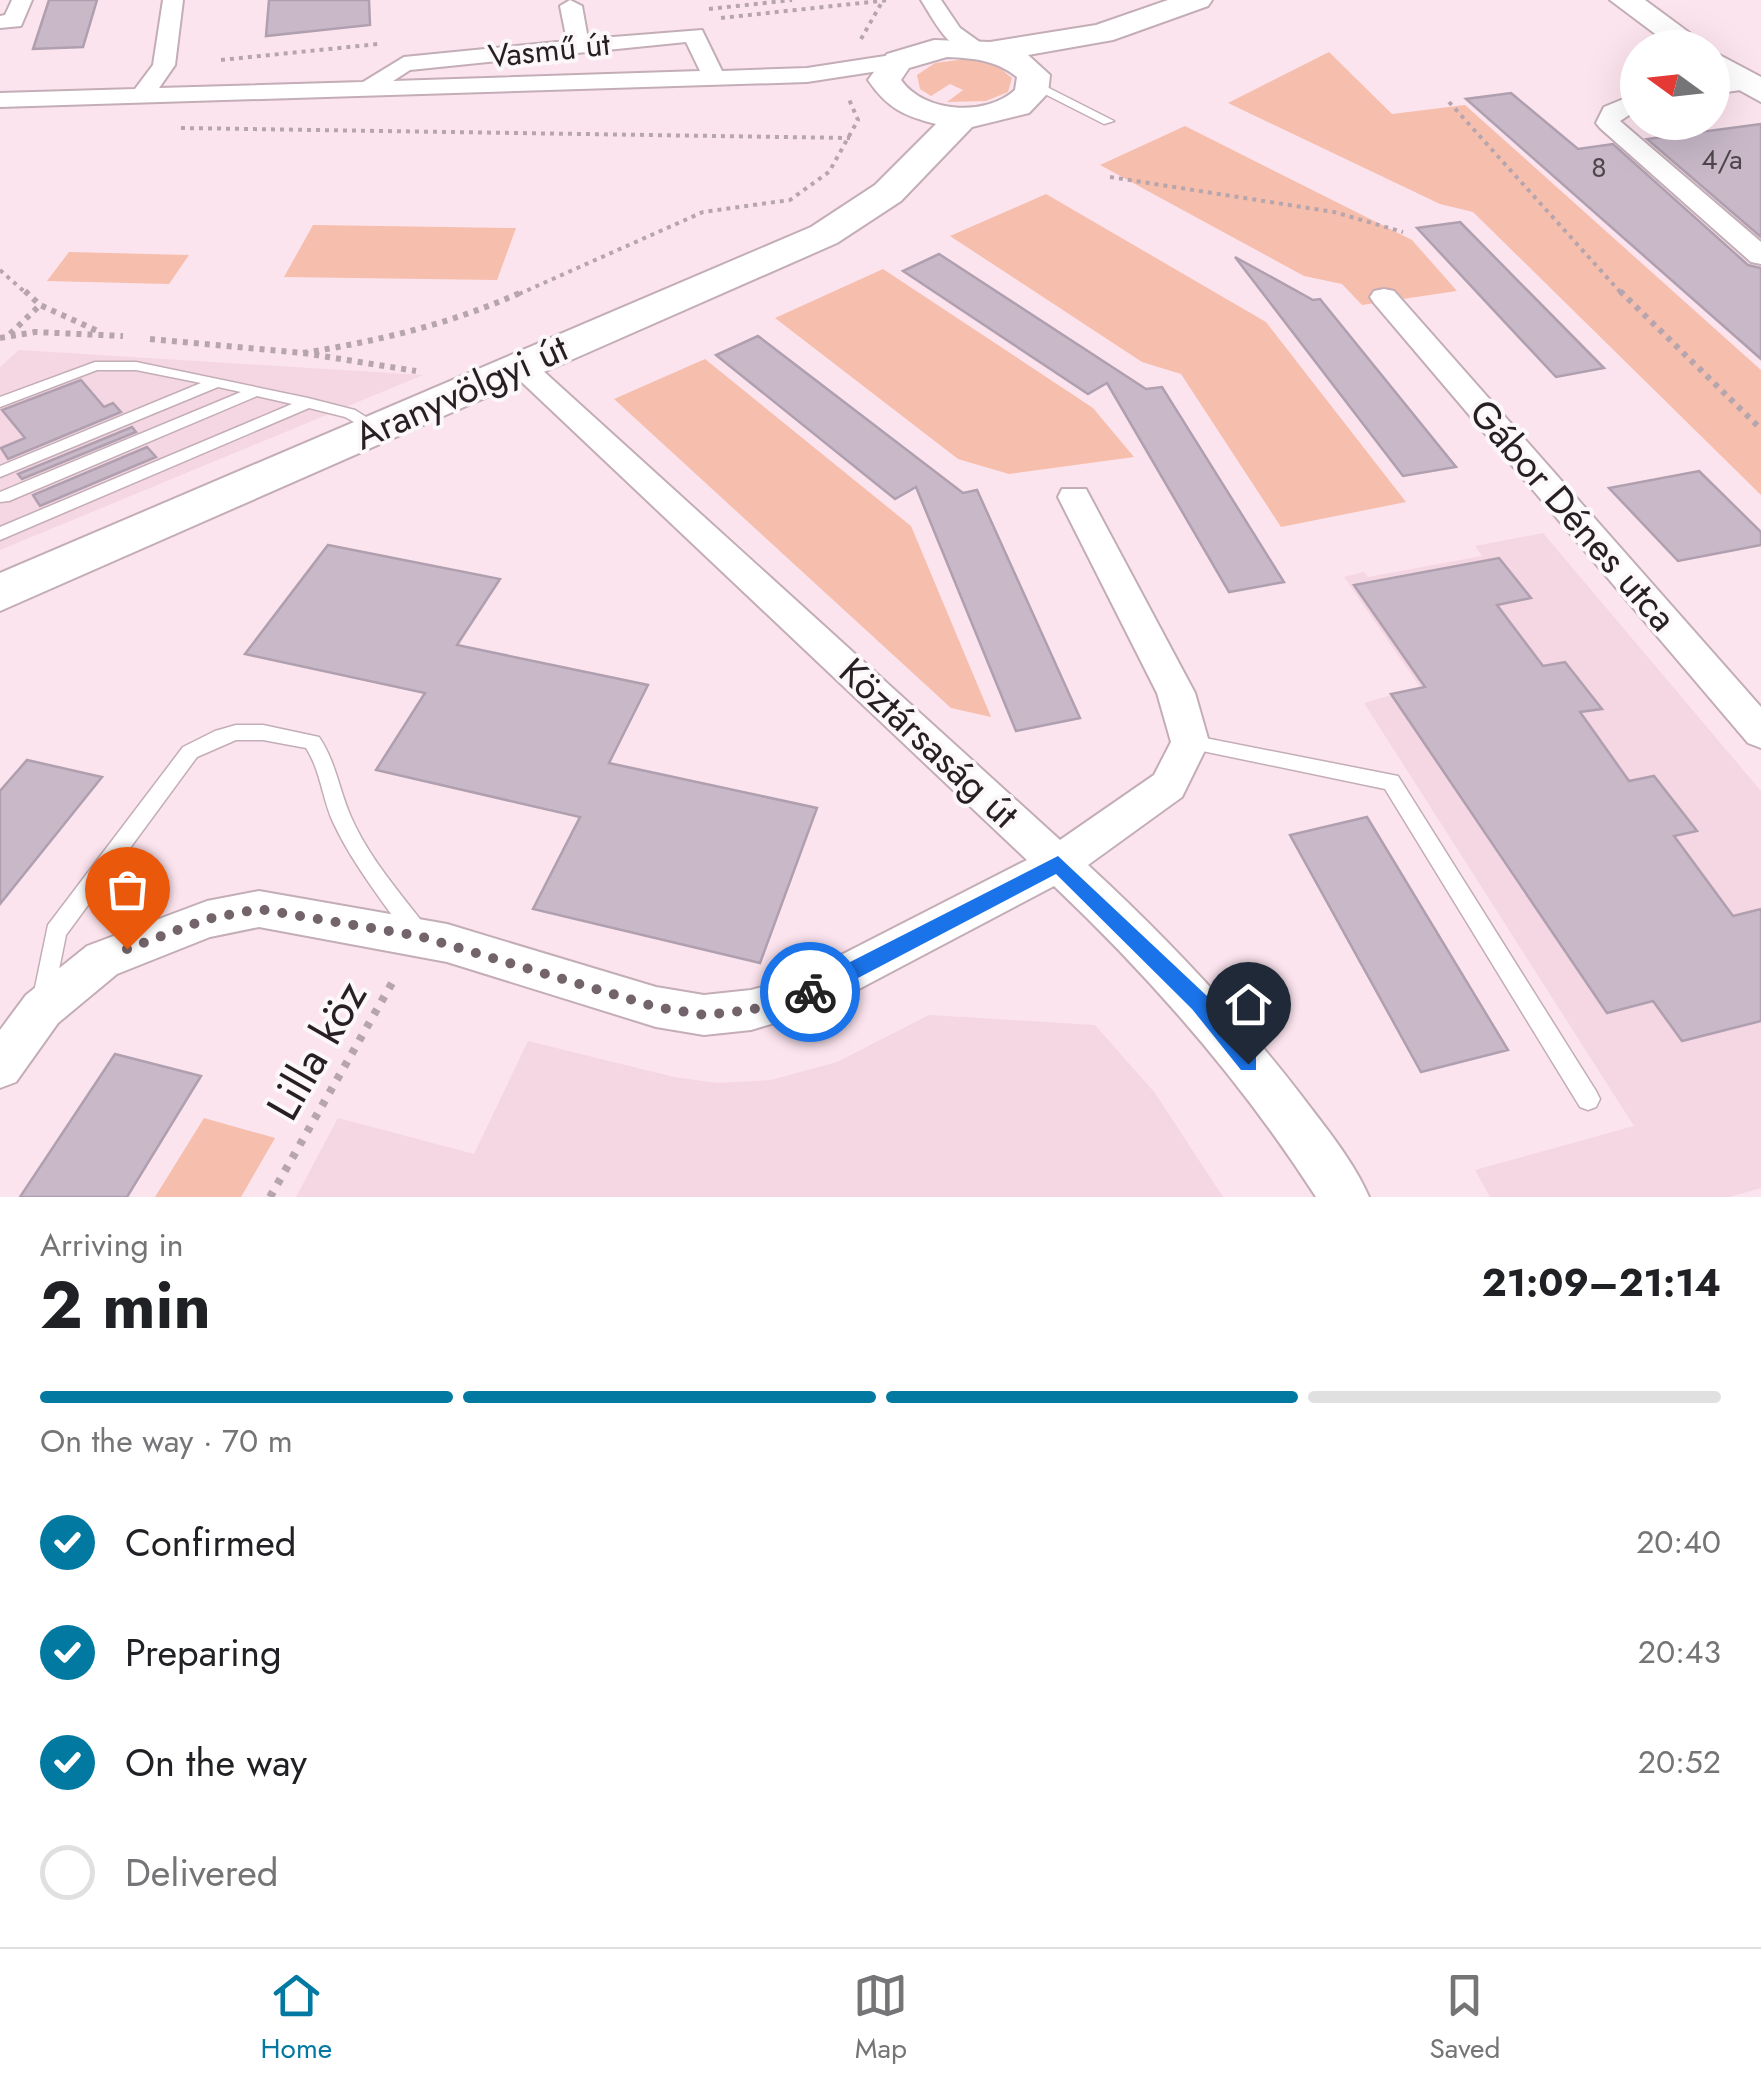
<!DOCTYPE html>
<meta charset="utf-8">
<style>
:root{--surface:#fff;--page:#f6f6f6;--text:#202124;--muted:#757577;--line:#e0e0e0;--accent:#0279a1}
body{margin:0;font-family:Jost,sans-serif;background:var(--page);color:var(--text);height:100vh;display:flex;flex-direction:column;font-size:38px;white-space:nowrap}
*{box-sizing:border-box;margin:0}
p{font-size:32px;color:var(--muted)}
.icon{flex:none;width:55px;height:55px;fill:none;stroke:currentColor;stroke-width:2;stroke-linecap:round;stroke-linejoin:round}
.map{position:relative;height:1197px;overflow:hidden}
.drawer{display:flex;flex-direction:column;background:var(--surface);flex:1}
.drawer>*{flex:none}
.needle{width:65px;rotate:285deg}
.buttons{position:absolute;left:1620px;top:30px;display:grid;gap:20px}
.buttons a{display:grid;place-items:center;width:110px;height:110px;border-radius:50%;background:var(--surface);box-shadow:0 10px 40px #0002;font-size:50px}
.pin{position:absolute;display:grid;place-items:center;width:85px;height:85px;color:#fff;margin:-102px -42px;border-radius:50% 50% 50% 0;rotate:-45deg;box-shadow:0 0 10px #0007}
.pin .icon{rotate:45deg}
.courier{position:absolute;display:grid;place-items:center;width:100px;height:100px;margin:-50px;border:8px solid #1a73e8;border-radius:50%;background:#fff;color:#222;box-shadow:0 2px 12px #0007}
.head em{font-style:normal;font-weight:700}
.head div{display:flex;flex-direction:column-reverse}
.head{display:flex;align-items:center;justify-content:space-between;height:170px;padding:0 40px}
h1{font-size:65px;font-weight:700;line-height:75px}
.bar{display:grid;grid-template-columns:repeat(4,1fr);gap:15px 10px;align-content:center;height:120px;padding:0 40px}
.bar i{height:12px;border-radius:8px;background:var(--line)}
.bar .active{background:var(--accent)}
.bar p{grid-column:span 4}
ol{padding:0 40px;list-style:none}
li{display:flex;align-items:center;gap:30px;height:110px}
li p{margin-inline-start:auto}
li .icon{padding:10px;border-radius:50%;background:var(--accent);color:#fff;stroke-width:4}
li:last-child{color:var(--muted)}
li i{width:55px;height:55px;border:5px solid var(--line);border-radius:50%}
.tab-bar{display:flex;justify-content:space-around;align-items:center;height:140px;border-top:2px solid var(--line);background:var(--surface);font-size:28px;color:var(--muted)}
.tab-bar a{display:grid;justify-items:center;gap:5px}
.tab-bar .active{color:var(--accent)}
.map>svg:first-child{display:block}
.built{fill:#f5d6e3}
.green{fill:#f6bead}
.building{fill:#c8b8c8;stroke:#af9faf;stroke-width:2.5}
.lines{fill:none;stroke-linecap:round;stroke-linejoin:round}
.lane-casing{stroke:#c3adb6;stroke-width:3}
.street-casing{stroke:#c3adb6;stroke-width:4}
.secondary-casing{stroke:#c3adb6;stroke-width:4}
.path-far2{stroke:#b7a5ad;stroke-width:4;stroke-dasharray:4 5;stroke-linecap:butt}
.path-far1{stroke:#b7a5ad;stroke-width:6;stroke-dasharray:5 6;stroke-linecap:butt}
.path{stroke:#b7a5ad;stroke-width:8;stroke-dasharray:6 9;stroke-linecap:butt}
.lane{fill:#fff;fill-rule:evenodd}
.street{fill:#fff;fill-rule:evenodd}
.secondary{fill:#fff;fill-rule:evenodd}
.route{fill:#1a73e8}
.done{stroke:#72646a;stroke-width:10;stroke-dasharray:0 18}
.labels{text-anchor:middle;stroke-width:8;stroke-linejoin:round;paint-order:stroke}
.far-number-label{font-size:28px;fill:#4f454c}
.far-street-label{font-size:32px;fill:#271f23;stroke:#fcf8fa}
.street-label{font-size:38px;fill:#271f23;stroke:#fcf8fa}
.near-street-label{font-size:45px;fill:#271f23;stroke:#fcf8fa}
</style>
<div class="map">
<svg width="1761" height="1197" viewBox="0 0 1761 1197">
<rect width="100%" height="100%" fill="#fce4ee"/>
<path class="built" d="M19 350 423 375 0 550V367Z
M1543 533 1761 791V1188L1729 1197H1490L1475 1170 1634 1126 1364 703 1420 687 1344 577 1364 572 1368 577 1482 556 1475 546Z
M929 1015 1095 1025 1155 1093 1223 1197H296L338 1118 474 1154 528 1041 674 1077 717 1083 771 1080 837 1062Z"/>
<path class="green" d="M1329 52 1392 114 1465 105 1761 370V495L1473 212 1440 204 1228 103Z
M966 59 996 65 1012 78 1008 92 986 101 947 102 963 90 950 84 931 96 920 89 917 75 935 63Z
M1185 126 1412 240 1457 291 1362 305 1342 284 1304 276 1100 165Z
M1046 194 1266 322 1406 502 1281 527 1181 374 1142 362 950 236Z
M313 225 516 228 497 280 284 277Z
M69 252 189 255 169 284 47 281Z
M883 269 1093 408 1134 457 1009 474 958 459 775 318Z
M705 359 911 526 991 717 951 708 614 399Z
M204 1118 275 1138 241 1197H155Z"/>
<path class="building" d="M49 0H97L83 47 33 49Z
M269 0H369L370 25 266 36Z
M1511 93 1578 149 1613 144 1748 265 1761 268V359L1466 99Z
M1761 124V237L1647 139Z
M1460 222 1526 289 1604 368 1556 377 1417 228Z
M939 254 1146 389 1162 387 1284 582 1229 592 1107 383 1088 394 903 271Z
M1235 257 1313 300 1320 299 1456 467 1403 476Z
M758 336 963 493 977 490 1080 718 1016 731 916 487 895 499 716 355Z
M81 380 104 407 113 403 121 412 8 459 1 448 25 438 2 410Z
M132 427 136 432 22 479 18 474Z
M147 447 156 457 40 506 33 495Z
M1699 471 1761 532V545L1678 561 1609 488Z
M328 545 500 579 457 645 648 685 609 763 817 808 760 963 533 909 580 817 376 770 425 693 245 654Z
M1499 558 1531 598 1497 605 1543 666 1565 662 1602 709 1580 712 1629 781 1654 776 1697 831 1674 836 1733 916 1761 909V1021L1682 1041 1653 1001 1607 1013 1391 694 1425 687 1354 585Z
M27 760 102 777 0 904V791Z
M1367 817 1508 1050 1421 1072 1290 835Z
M115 1054 201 1076 127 1197H20Z"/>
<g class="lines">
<g class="lane-casing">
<path id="lane" d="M1031 83H1039L1114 121 1104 124 1031 87Z
M95 362H136L308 398 355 410 385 429 382 432H372L345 417 309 408 0 540V527L292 404 257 396 9 501 0 502V492L241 392 218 387 0 477V466L201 383 136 370H97L0 407V397Z
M236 725H263L319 737C336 762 339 790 351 817 369 858 400 893 427 928L430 935 427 942 419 944 411 942C384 903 353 865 333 822 322 798 321 771 306 748L263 740H236L197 757 66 935 52 1004 44 1007 36 1004 33 997 48 925 183 747 215 731Z
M1190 735 1398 776 1596 1091 1600 1099 1596 1107 1588 1110 1580 1107 1385 789 1183 747 1180 742 1183 737Z"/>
</g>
<g class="street-casing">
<path id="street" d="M12 0H32L21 26 0 28V16L5 15Z
M163 0H183L175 65 159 88 363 82 404 57 567 41 560 6 570 0 582 6 588 39 702 30 722 71 807 68 898 54 909 61 898 68 807 82 0 107V93L135 89 153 65ZM686 42 700 71 393 81 410 70Z
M921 0H941L960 28 981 43V53C952 59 934 20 921 0Z
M1747 76 1755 78V88L1712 94V80Z
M1638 93V109L1620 121 1761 242V264L1751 262 1600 128 1596 123 1604 107Z
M1384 289 1394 291 1761 707V748L1748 743 1374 303 1370 297 1374 291Z
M520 356 530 359 1060 840 1154 775 1171 742 1157 693 1058 497 1062 489H1086L1195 693 1209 742 1182 797 1088 865C1165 936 1237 1012 1301 1095 1325 1127 1353 1160 1369 1197H1316C1242 1082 1153 980 1054 886L821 1009 751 1030 704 1035 656 1027 447 962 259 927 210 937 117 974 58 1023 16 1082 0 1088V1030L26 995 87 946 207 901 259 891 447 924 656 987 704 995 751 990 796 978 1027 860 510 371 505 365Z"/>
</g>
<g class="secondary-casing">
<path id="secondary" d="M1168 0H1212L1208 6 1113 40 1028 55 1050 75 1048 93 1029 113 972 127 901 201 837 243 0 611V573L811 227 875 185 936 124C904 116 887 108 868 80L887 54 934 40 990 42 1096 25ZM947 57C973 58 996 60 1017 77L1015 90C986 117 924 113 901 80L909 68Z
M1610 0H1645L1710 48H1674Z
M1712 51 1761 77V102L1712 75Z"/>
</g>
<path class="path-far2" d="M709 9 792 0
M721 18 889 0
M861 39 882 2
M221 60 378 44
M1449 102 1622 294
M181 128 850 138
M1110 177 1334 212 1403 232
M0 270 27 294
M519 294 703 212 790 200 829 172 858 120 848 97"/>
<path class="path-far1" d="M25 291 40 305 100 332
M1620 291 1761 429
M10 334 40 305
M0 338 35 332 123 336
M150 339 303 353 416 371
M303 353C379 341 454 323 524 291"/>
<path class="path" d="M270 1197 396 976"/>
<use href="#lane" class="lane"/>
<use href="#street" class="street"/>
<use href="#secondary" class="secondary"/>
</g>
<path class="route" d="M1058 856 1207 996 1256 1057V1070H1241L1192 1009 1056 874 818 999H803V986Z"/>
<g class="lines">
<path class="done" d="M127 949 207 919 259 909 419 936 656 1007 704 1015 751 1010 810 992"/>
</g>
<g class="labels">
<g class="far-number-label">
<text x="1722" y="169">4/a</text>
<text x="1599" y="177">8</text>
</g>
<g class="far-street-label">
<text transform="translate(549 50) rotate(-6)" y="11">Vasmű út</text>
</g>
<g class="street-label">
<text transform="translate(461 392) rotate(-24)" y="13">Aranyvölgyi út</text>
<text transform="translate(1573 515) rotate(49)" y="13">Gábor Dénes utca</text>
<text transform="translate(929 743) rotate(43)" y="13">Köztársaság út</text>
</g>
<g class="near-street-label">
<text transform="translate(316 1050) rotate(-60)" y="16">Lilla köz</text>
</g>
</g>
</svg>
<div class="buttons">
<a><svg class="needle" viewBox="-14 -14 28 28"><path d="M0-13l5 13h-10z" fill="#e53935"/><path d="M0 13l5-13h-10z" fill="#757577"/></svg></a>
</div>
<div class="pin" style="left:127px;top:949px;background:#ea580c"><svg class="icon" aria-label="bag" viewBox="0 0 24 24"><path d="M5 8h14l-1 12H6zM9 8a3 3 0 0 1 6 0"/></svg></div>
<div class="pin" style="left:1248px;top:1064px;background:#1f2937"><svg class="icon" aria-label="home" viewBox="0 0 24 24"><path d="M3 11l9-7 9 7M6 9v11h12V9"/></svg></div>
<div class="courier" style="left:810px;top:992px"><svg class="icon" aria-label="bike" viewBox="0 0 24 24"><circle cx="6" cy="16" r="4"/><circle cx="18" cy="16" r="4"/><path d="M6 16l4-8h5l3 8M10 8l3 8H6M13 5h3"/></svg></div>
</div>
<section class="drawer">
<div class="head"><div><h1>2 min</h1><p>Arriving in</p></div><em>21:09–21:14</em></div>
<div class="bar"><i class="active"></i><i class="active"></i><i class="active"></i><i></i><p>On the way · 70 m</p></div>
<ol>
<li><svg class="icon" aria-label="check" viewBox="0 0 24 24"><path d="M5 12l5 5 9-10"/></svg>Confirmed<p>20:40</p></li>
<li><svg class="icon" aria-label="check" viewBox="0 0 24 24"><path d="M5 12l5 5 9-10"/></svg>Preparing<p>20:43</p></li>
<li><svg class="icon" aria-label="check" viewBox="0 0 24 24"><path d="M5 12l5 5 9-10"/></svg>On the way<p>20:52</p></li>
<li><i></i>Delivered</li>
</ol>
</section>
<nav class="tab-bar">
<a class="active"><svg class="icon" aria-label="home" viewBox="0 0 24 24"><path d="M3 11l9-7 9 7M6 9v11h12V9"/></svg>Home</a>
<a><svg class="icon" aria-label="map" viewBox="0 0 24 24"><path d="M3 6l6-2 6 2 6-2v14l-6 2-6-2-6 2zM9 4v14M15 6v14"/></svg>Map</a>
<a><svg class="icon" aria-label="saved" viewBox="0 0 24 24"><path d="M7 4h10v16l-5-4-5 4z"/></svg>Saved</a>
</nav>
